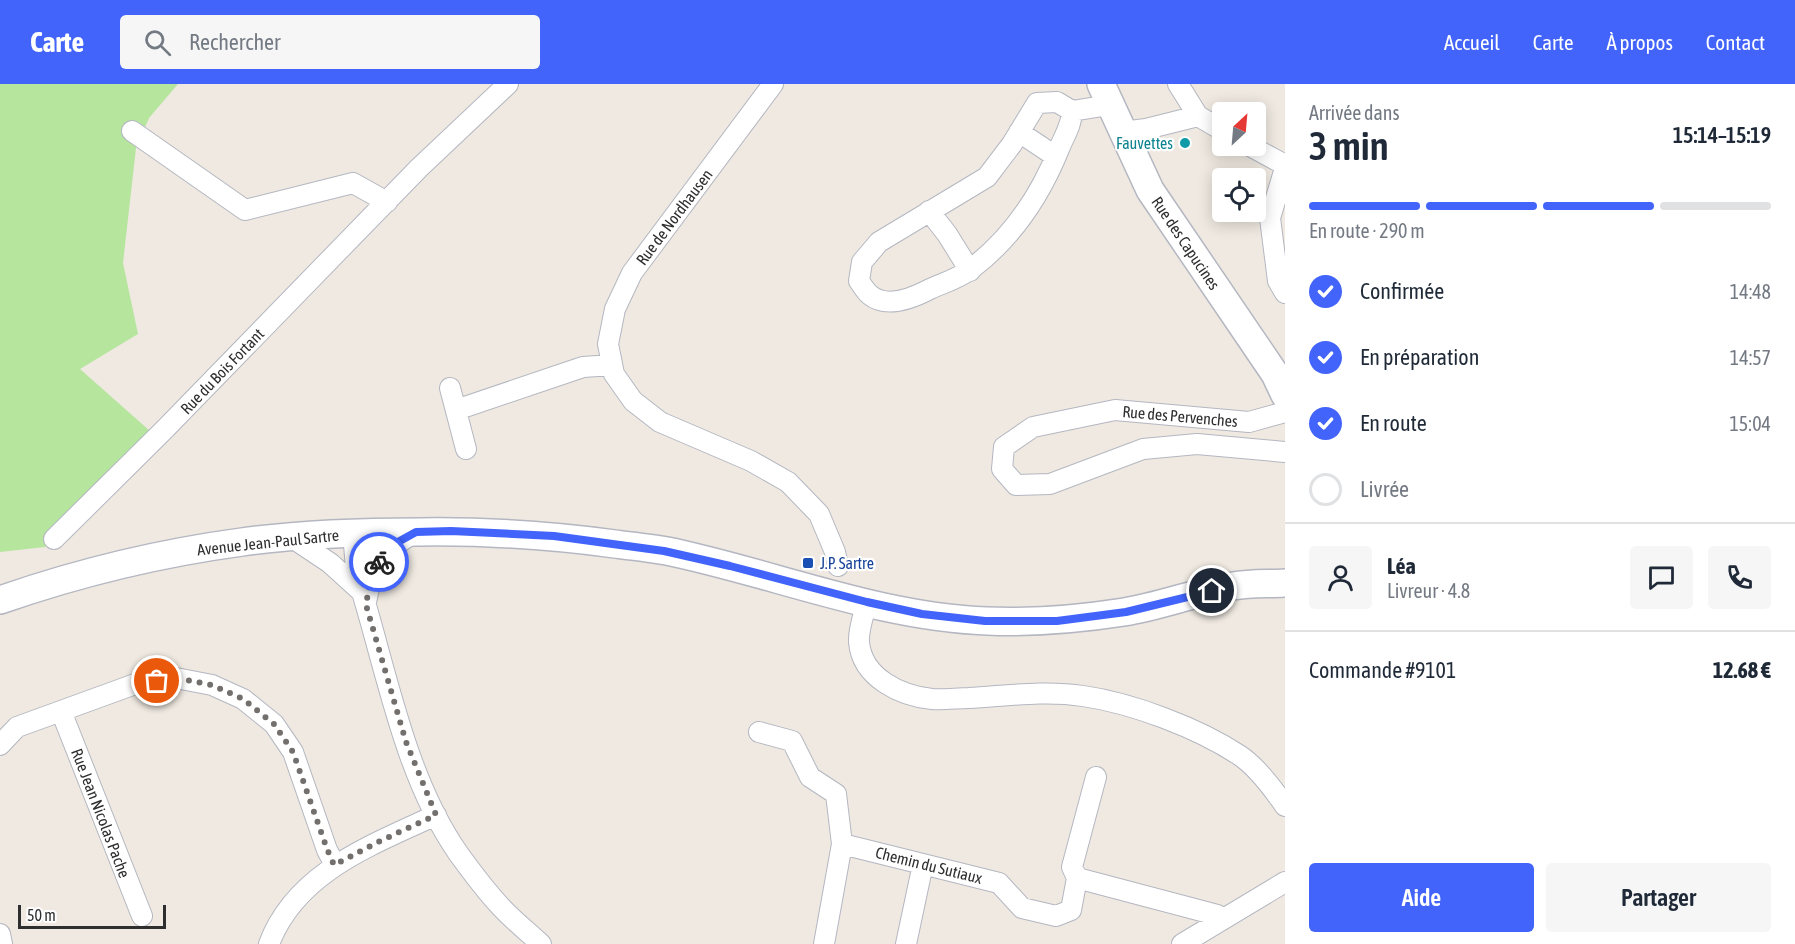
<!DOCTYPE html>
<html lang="fr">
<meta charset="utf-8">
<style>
:root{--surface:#fff;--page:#f6f6f7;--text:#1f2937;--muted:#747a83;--line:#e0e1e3;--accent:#4264fb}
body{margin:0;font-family:"Asap Condensed",sans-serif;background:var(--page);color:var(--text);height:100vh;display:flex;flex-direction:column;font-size:22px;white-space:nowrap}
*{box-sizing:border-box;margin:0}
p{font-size:20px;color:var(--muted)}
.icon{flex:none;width:33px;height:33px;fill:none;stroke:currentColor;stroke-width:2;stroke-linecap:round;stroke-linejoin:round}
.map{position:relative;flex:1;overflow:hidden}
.side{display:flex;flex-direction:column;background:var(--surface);width:510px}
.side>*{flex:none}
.needle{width:39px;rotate:26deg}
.tools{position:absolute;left:1212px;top:18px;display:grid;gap:12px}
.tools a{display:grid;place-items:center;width:54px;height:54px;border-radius:6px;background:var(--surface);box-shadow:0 3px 15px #0003;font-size:30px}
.scale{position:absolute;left:18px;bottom:15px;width:148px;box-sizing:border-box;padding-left:6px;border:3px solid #2e2e2e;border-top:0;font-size:16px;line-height:21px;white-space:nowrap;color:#2e2e2e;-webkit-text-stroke:4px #fff;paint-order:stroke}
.pin{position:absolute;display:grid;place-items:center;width:51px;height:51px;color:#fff;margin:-26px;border:3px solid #fff;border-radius:50%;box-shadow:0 2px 6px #0007}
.courier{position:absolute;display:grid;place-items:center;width:60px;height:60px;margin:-30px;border:4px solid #4264fb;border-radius:50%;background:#fff;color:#222;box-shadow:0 2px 8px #0007}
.headline em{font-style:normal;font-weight:600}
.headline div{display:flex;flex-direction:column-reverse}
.headline{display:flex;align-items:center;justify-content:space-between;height:102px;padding:0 24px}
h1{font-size:39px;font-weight:600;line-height:45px}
.bar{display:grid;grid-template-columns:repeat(4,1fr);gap:9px 6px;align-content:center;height:72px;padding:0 24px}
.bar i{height:8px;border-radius:4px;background:var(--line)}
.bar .active{background:var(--accent)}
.bar p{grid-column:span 4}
.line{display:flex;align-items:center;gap:15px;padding:0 24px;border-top:2px solid var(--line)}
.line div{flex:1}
.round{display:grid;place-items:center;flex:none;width:63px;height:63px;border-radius:6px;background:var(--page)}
ol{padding:0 24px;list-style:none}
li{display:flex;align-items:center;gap:18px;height:66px}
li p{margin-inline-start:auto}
li .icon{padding:6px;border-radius:50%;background:var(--accent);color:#fff;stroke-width:4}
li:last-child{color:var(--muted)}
li i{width:33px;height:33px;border:3px solid var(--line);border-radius:50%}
.primary-button{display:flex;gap:12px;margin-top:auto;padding:12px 24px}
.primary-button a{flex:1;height:69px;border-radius:6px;background:var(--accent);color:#fff;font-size:24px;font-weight:600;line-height:69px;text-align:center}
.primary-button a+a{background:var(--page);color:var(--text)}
header{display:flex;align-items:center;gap:36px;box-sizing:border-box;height:84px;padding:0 30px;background:var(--accent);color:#fff}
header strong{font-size:28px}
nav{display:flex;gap:33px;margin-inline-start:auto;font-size:21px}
.search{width:420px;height:54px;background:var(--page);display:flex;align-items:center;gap:15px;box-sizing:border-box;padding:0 21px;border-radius:6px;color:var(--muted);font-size:22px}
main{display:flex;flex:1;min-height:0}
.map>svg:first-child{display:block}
.green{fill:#b6e59e}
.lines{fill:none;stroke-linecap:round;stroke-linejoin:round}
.street-casing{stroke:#b4b7c1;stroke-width:22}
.secondary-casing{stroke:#b4b7c1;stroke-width:30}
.street{stroke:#fff;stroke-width:20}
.secondary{stroke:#fff;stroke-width:27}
.done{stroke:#726f6d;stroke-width:6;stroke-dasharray:0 10.8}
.route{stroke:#4264fb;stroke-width:8}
.culture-dot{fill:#0f9aa8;stroke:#fff;stroke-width:2}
.transit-dot{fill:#1a4fb4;stroke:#fff;stroke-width:2}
.labels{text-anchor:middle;stroke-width:4.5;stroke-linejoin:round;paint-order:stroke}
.culture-label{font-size:16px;fill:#0d838f;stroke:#fff;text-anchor:end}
.street-label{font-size:16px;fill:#2e2e2e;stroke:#fff}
.transit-label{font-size:16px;fill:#164399;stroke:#fff;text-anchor:start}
</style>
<header>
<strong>Carte</strong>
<div class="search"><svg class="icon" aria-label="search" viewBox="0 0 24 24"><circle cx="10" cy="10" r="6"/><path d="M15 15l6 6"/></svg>Rechercher</div>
<nav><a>Accueil</a><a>Carte</a><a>À propos</a><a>Contact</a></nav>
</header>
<main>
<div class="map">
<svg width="1285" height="860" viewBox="0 0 1285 860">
<rect width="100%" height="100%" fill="#efe9e1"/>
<path class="green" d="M0 0H178L149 34 136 64 123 179 138 250 80 285 159 355 89 423 45 463 0 468Z"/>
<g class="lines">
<g class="street-casing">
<path id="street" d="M773 0 632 189 615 225 608 260 614 290 633 317 660 338 751 377 788 398 819 430 835 468 838 482
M1178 0 1198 32
M1072 27C1072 41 1064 52 1059 65 1040 112 1012 154 971 185 960 194 943 199 930 205 913 214 887 225 870 211 865 207 862 201 859 197L862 178 879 158 987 93 1012 60 1037 19 1057 18 1072 27 1109 21
M132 47 245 126 353 99 387 118
M1019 48 1055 72
M1122 48 1146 45 1198 32 1222 46
M1250 62 1285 81
M1285 84 1270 134 1278 197 1285 209
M929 127 947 150 970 187
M450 304 466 365
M456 326 583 283 612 281
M1285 328 1249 338 1115 326 1033 343 1004 363 1002 385 1016 401 1050 400 1143 365 1197 360 1285 368
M353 449 356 484 362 508C388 594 406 694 458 769 471 787 485 806 501 823 513 836 528 848 541 860
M291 453 330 479 362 508
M54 455 165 345 419 84 508 0
M366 518C373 481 383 466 416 448
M867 518C864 530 858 546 859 558 862 594 901 612 932 615 944 616 957 614 969 614 1006 612 1045 606 1083 612 1132 619 1198 644 1239 671 1256 682 1274 706 1285 722
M61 627 142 832
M759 648 792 657 810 693 836 710 842 760 824 860
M0 661 17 643 138 599 176 594 212 601 243 615 274 640 293 668 327 766 335 781
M842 760 999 799 1022 824 1056 832 1071 826 1077 794 1217 831 1222 836
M1077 794 1072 783 1096 693
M0 850 2 860
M269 860C296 788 372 761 436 731
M906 860 923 780
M1182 860 1285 798"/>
</g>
<g class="secondary-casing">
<path id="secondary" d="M1101 0 1150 106 1275 290 1285 311
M0 516C78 489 160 469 242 458 300 450 360 448 419 448 485 447 549 451 615 460 632 462 650 464 667 467 773 489 878 533 987 537 1033 539 1079 535 1124 528 1161 522 1196 508 1233 502 1250 499 1268 500 1285 499"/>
</g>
<use href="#street" class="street"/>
<use href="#secondary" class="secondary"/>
</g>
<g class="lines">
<path class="done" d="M157 597 176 594 212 601 243 615 274 640 293 668 327 765 334 781 378 758 436 731 406 658 366 521 369 503 379 478"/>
<path class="route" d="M379 478 384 471 398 458 416 448 451 447 554 452 664 467 730 482 867 518 922 530 985 537H1057L1126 528 1212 507"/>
</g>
<circle class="culture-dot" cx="1185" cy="59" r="6"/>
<rect class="transit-dot" x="802" y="473" width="12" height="12" rx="3"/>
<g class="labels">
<g class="culture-label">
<text x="1173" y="65">Fauvettes</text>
</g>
<g class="street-label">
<text transform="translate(674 133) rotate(-53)" y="6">Rue de Nordhausen</text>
<text transform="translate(1186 159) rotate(56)" y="6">Rue des Capucines</text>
<text transform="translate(222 287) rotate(-46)" y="6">Rue du Bois Fortant</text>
<text transform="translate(1180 332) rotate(5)" y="6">Rue des Pervenches</text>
<text transform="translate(268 458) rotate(-6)" y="6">Avenue Jean-Paul Sartre</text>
<text transform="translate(101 729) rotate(69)" y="6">Rue Jean Nicolas Pache</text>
<text transform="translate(929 781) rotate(14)" y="6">Chemin du Sutiaux</text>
</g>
<g class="transit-label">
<text x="820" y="485">J.P. Sartre</text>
</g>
</g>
</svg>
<div class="tools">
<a><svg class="needle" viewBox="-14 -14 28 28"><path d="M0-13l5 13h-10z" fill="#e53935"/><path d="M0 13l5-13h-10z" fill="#747a83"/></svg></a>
<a><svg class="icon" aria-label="locate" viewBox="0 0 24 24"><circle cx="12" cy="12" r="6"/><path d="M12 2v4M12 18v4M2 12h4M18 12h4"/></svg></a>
</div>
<div class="scale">50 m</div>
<div class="pin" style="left:157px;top:597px;background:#ea580c"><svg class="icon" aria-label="bag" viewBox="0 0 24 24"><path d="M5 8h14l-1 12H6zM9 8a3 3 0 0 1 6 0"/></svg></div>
<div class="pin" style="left:1212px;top:507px;background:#1f2937"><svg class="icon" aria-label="home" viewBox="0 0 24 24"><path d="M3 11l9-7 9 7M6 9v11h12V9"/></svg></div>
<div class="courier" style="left:379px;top:478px"><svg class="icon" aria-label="bike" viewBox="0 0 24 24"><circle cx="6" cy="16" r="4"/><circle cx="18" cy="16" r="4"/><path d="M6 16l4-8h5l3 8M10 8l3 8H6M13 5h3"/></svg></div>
</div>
<section class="side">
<div class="headline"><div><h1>3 min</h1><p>Arrivée dans</p></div><em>15:14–15:19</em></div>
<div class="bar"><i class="active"></i><i class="active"></i><i class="active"></i><i></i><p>En route · 290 m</p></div>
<ol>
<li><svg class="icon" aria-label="check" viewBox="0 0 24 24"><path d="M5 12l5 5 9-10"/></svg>Confirmée<p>14:48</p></li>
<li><svg class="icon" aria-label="check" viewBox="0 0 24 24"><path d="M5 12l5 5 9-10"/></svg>En préparation<p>14:57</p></li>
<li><svg class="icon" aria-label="check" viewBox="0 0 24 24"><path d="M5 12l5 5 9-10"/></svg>En route<p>15:04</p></li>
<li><i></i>Livrée</li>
</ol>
<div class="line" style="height:108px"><a class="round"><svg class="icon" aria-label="person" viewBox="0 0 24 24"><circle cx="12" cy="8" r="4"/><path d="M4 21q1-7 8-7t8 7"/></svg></a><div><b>Léa</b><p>Livreur · 4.8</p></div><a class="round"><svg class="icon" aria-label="chat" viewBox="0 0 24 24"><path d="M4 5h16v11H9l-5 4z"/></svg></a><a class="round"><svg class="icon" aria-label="phone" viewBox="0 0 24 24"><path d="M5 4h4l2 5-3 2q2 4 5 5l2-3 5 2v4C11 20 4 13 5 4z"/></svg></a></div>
<div class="line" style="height:78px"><div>Commande #9101</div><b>12.68 €</b></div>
<div class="primary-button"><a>Aide</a><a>Partager</a></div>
</section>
</main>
